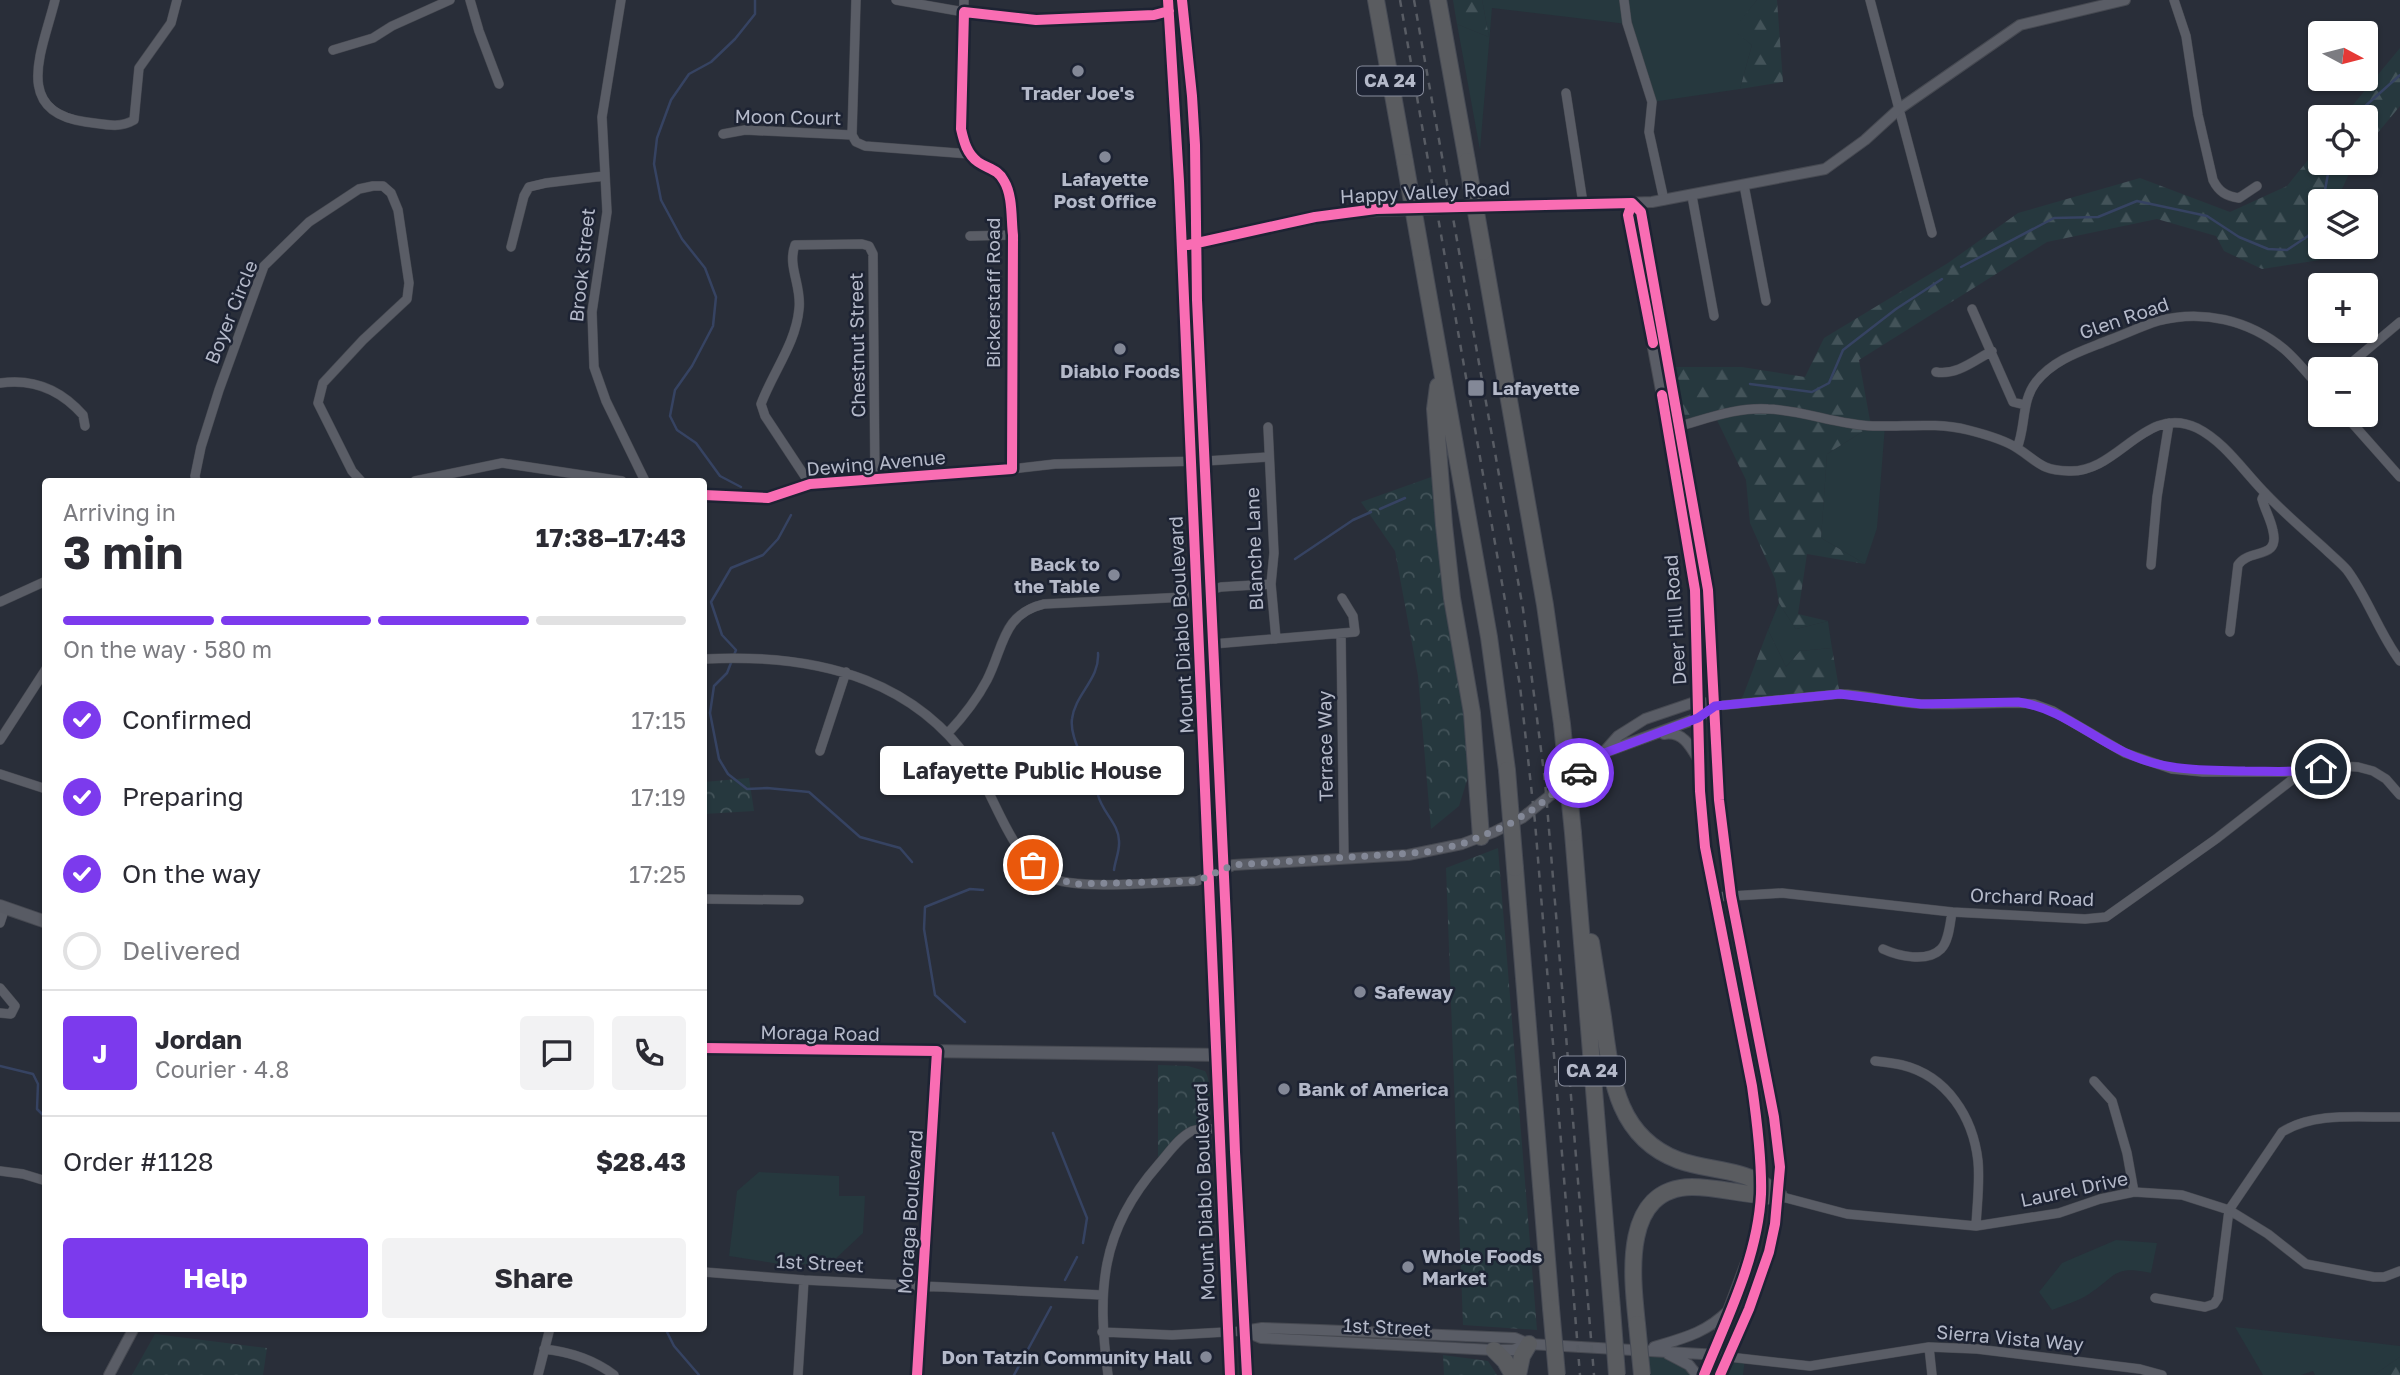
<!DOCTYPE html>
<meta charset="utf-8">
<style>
:root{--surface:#fff;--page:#f2f2f3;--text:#2b2b33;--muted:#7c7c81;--line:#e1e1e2;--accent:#7c3aed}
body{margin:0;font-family:"Golos Text",sans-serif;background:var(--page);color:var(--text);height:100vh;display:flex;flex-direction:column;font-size:26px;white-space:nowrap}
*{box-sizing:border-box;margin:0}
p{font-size:23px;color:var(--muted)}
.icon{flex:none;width:38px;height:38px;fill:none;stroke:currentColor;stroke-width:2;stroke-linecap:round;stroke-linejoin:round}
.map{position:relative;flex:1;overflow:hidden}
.details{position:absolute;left:42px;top:478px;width:665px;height:854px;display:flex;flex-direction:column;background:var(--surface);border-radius:7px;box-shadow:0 2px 5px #0004}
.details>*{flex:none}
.needle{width:46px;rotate:97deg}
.controls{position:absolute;left:2308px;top:21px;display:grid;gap:14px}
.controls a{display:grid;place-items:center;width:70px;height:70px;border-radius:7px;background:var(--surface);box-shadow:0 2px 5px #0004;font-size:35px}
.pin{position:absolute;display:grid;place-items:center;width:60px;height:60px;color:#fff;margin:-30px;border:4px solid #fff;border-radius:50%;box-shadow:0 2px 7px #0007}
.courier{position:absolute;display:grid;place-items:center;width:70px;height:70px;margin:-35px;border:5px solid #7c3aed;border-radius:50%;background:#fff;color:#222;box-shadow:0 2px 9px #0007}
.bubble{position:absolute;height:49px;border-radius:7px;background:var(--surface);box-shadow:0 2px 5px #0004;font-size:23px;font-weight:700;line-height:49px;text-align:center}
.summary em{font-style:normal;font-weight:700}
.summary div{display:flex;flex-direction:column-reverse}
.summary{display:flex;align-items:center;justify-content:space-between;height:119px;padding:0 21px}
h1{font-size:46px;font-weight:700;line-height:52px}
.bar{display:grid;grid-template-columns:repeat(4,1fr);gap:10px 7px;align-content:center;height:84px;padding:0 21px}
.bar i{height:9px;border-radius:5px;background:var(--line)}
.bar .on{background:var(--accent)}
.bar p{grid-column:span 4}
.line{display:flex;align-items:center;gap:18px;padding:0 21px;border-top:2px solid var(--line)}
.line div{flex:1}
.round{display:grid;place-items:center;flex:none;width:74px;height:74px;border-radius:7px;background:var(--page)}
ol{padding:0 21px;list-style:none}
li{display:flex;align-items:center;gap:21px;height:77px}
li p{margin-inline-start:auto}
li .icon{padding:7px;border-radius:50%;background:var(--accent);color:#fff;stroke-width:4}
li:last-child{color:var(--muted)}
li i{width:38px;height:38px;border:4px solid var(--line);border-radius:50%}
.primary-button{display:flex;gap:14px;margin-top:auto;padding:14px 21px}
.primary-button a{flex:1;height:80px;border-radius:7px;background:var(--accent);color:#fff;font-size:28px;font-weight:700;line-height:80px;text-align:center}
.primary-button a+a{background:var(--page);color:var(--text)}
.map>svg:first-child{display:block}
.grass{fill:#26383e}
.forest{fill:url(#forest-firs)}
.park{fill:url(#park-crowns)}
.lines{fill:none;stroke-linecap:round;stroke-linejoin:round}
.stream{stroke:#364362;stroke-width:2.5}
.minor-casing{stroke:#464951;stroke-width:10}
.tertiary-casing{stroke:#464951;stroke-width:12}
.secondary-casing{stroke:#464951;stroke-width:14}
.motorway-casing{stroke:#464a54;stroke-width:18}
.minor{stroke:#5a5d66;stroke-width:9}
.tertiary{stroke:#5a5d66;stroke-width:10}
.secondary{stroke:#585b64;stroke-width:12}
.motorway{stroke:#5a5c60;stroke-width:16}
.rail{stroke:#585c64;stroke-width:2.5;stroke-dasharray:7 7;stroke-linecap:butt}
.motorway-bridge-casing{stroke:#464a54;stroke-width:18;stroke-linecap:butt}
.motorway-bridge{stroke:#5a5c60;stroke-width:16}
.cycleway-casing{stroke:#1d2333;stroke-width:15}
.cycleway{stroke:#f96db3;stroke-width:10}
.done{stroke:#838897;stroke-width:7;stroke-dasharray:0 12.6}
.route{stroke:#7c3aed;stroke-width:9}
.poi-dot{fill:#838897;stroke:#1d2333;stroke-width:2.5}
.labels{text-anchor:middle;stroke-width:5;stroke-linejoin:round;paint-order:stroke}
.shield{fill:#1d2333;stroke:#878c9c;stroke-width:2}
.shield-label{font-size:18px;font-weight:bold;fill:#b4b9c9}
.poi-label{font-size:19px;font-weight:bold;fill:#b4b9c9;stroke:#1d2333;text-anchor:start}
.street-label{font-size:19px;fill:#b4b9c9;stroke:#1d2333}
</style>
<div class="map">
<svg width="2400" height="1375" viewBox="0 0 2400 1375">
<defs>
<pattern id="forest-firs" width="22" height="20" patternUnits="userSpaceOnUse" patternTransform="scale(1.75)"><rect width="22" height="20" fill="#26383e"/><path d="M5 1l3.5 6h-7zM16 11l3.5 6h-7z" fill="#435359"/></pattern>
<pattern id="park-crowns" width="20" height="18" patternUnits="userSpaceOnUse" patternTransform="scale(1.75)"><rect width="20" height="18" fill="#26383e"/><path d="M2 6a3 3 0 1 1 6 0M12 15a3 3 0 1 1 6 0" fill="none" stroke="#435359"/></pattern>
</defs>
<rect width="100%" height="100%" fill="#292e39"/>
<path class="grass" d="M1482 0H1757L1734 30 1752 45 1740 89 1652 102 1627 24 1492 8 1480 150 1457 24 1489 37Z
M1871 426H1885L1877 528 1865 564 1821 538 1827 454Z
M1779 603 1796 629 1828 621 1832 648 1800 651 1786 667 1768 630Z
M759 1172 839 1176V1196H865L863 1233 831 1263 786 1265 729 1256 737 1191Z
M2116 1240 2157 1243 2151 1273C2113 1265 2117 1276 2089 1294 2079 1301 2064 1305 2052 1310L2039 1292 2062 1263Z
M2235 1327 2400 1346V1357L2374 1375H2315L2313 1371 2301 1375H2263Z
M1646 1350H1655L1697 1375H1649Z
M1729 1357 1745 1359 1743 1375H1720Z"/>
<path class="forest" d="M1453 0H1482L1489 37 1457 24Z
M1757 0H1777L1783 82 1740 89 1752 45 1733 30Z
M2400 48V106L2366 147V117H2343Z
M2320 145V163H2354L2341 191 2342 201H2320V247H2350L2352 255 2262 269 2224 251 2216 236 2157 219 2047 242 1859 360 1871 426 1827 454 1821 538 1865 564 1807 554 1798 614 1828 621 1796 629 1779 603 1775 579 1750 523 1746 480 1715 416 1680 426 1669 367H1742L1805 377 1824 338 1948 263 2018 213 2140 178 2230 212 2287 186Z
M1768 630 1786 667 1800 651 1832 648 1840 694 1738 703 1743 696Z
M2400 1357V1375H2374Z"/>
<path class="park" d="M1434 476 1444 604 1463 705 1469 774 1459 806 1431 829 1418 676 1395 551 1361 502Z
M749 778 754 811 704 814V782Z
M1498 848 1537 1330 1463 1325 1446 868Z
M1158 1065 1188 1066 1205 1071C1212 1082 1210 1108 1206 1120L1179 1134 1158 1162Z
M155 1334 267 1348 263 1375H132Z
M1443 1355 1488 1361 1497 1375H1444Z"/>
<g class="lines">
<path class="stream" d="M2353 117 2400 75
M2323 201 2330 163
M1961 267 2054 218 2098 217 2137 201 2207 216 2239 237 2268 249 2287 250 2308 236 2320 220
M1750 384 1812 392 1829 383 1843 350 1896 309 1942 279
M741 487 720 476 696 443 677 430 670 416 675 390 692 366 713 326 716 297 705 268 682 239 661 200 654 164 657 138 671 100 689 74 711 62 735 39 755 14V0
M1380 509 1405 498
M791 515 778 539 763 555 731 568 711 602 722 635 736 650 727 673 714 686 710 713 719 759 728 774 747 789 767 788 809 792 860 837 900 848 912 862
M1295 559 1353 520 1371 512
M1098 653C1100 679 1075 694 1072 719 1070 733 1079 750 1084 763L1094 767C1100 780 1095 783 1098 795 1102 812 1119 824 1119 841 1120 850 1115 861 1114 870
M965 1022 935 995 924 929 925 907 970 889 983 890
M0 1066 33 1074 38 1084 37 1109 46 1118
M1053 1133 1087 1218 1083 1243
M1065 1280 1077 1257
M667 1332 674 1346 699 1375
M1014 1375 1051 1307"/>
<g class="minor-casing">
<path id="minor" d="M55 0C43 49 11 112 86 122 103 124 119 129 134 120L139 68 171 23 177 0
M470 0 479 31 499 84
M621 0 602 117 607 212 592 312 594 367 606 401 645 481
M856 0 852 135 856 142 865 146 970 154
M896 0 964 12 1036 20 1154 15 1172 10
M964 0 961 129C964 142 967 154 978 162 988 169 998 169 1004 181 1013 196 1011 219 1013 235L1012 469
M1624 0 1627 23 1652 102 1649 132 1664 200
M1870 0 1932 233
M2174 0 2186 36 2198 115 2213 180C2219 192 2226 196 2239 198L2257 186
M333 50 373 38 392 26 450 0
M1566 93 1583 203
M723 134 745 130 852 135
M1744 185 1766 301
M1692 196 1714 316
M970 236 1013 235
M511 247 524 196 529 187 546 183 604 176
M1972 309 2013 402 2025 405
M2344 369 2400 322
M1936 372C1956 376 1975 360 1992 351
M0 383C34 378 61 390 83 415L85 426
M2345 415 2400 477
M1268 427 1274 553 1271 584 1276 639
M1675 431 1680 426C1709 418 1738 407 1768 409 1803 410 1837 425 1873 426 1904 427 1936 422 1968 430 1984 434 2003 439 2017 448 2039 462 2040 470 2069 471 2119 473 2145 403 2197 428 2225 442 2244 472 2266 494 2284 513 2304 530 2324 548 2331 555 2340 562 2347 570 2368 598 2379 633 2400 661
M2017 448C2026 427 2021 401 2036 382 2054 359 2082 351 2109 340 2125 334 2142 326 2158 321 2202 309 2249 320 2284 349 2297 360 2308 375 2320 387
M196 481 195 476 201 447 219 390 264 266 309 222 359 189 373 186H383L391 193 398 210 409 283 407 299 363 340 323 383 318 403 352 471 361 481
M415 481 502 463 622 481
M810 484 765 416 761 404C773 372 796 343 799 309 802 286 787 266 795 245L862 244 869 246 873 254 875 479
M704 495 768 498 810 484 1012 469 1055 464 1206 461 1268 457
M2151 565 2157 497 2169 423
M0 602 46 581
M2230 632 2238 565C2249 548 2280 560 2273 531 2271 520 2265 510 2262 499L2265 493
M1341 634 1344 858
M1213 644 1355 632 1353 616 1342 598
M704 659C819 653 927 679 986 787 1002 818 1017 860 1049 877 1076 891 1164 882 1197 881L1209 876
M1715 706 1840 694C1867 694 1893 703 1921 704 1953 706 1986 703 2018 703L2034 704 2053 711 2125 753 2172 769 2203 772H2302L2339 766 2358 767 2373 771 2386 779 2400 795
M948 733C963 717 977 699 987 680 1004 647 1002 614 1044 604L1186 597 1221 587 1271 584
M0 740 46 669
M820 751 846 672
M0 774 46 789
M1715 897 1782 893 1952 912 2085 919 2106 917 2216 839 2302 772
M704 899 799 900
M0 923 5 908
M1883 949C1898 956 1927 963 1941 949 1949 941 1950 923 1952 912
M0 988 15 1006 11 1014 0 1013
M1875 1061C1884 1062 1893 1063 1902 1065 1947 1076 1973 1117 1978 1161 1980 1182 1977 1205 1976 1226
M2094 1081 2112 1101 2127 1153 2134 1192
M0 1171 23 1174 46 1181
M1779 1196 1847 1214 1976 1226 2059 1213 2100 1199 2134 1192 2182 1195 2229 1210 2268 1234 2306 1264 2374 1277H2384L2400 1271
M704 1272 804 1280 1102 1295
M2155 1298 2205 1307 2214 1304 2218 1298 2229 1210 2282 1132C2316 1111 2361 1118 2400 1117
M1102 1332 1172 1335 1244 1331
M1929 1347 1932 1375
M544 1349C571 1352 593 1359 614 1375
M1729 1357 1810 1366 1929 1347 1977 1349 2140 1369 2162 1375
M538 1375 550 1328
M798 1375 804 1280
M917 1375 937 1051
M1108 1375C1097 1291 1100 1231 1158 1165 1168 1154 1179 1137 1192 1131 1200 1128 1211 1129 1219 1129"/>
</g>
<g class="tertiary-casing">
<path id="tertiary" d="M1632 203 1641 212 1708 590 1719 800 1731 896 1774 1117 1780 1167 1775 1224 1769 1252 1749 1309 1720 1375
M1632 203 1628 215 1675 465 1695 590 1700 791 1705 847 1752 1086 1760 1167 1761 1197 1753 1244 1704 1375
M1190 245 1275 225 1352 212 1652 202 1825 169 1865 140 1899 109 2020 25 2125 0
M1664 734C1682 731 1690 745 1698 759
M1605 752 1698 718 1715 706
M1209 876 1233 865 1408 855 1462 844 1494 832 1522 818 1602 754 1618 736 1645 719 1698 701 1715 706
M1244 1331 1262 1328 1320 1330 1515 1338 1529 1344 1719 1355
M1244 1331 1261 1338 1494 1350H1513L1529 1344
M1654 1347C1684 1338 1706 1333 1729 1310
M1668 1354 1689 1365 1697 1375
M109 1375 134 1328"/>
</g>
<g class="secondary-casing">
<path id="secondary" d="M1168 0 1179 181 1230 1375
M1182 0 1192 96 1195 145 1197 300 1227 941 1235 1152 1247 1375
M0 906 46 922
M704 1048 1224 1055"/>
</g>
<g class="motorway-casing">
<path id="motorway" d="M1376 0 1405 162
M1438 0 1467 161
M1483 252 1545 605 1562 724
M1421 253 1489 637 1507 770
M1438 386 1435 409 1444 525 1452 598 1472 713 1481 837
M1573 833 1612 1309
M1515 868 1551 1308
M1591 942C1595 967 1599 992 1603 1017 1611 1075 1615 1136 1678 1160 1705 1170 1737 1169 1761 1183 1767 1187 1773 1192 1779 1196
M1637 1324C1632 1277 1621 1188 1692 1187 1721 1187 1749 1197 1779 1196
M1494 1350 1505 1361 1513 1375
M1518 1375 1522 1356 1529 1344"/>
</g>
<use href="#minor" class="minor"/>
<use href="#tertiary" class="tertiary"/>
<use href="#secondary" class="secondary"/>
<use href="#motorway" class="motorway"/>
<path class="rail" d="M1400 0 1520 686 1535 822 1580 1375
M1414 0 1523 609 1545 781 1594 1375"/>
<g class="motorway-bridge-casing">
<path id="motorway-bridge" d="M1467 161 1483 252
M1405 162 1421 253
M1562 724 1573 833
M1507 770 1515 868
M1551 1308 1557 1375
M1612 1309 1617 1375
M1637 1324 1642 1375"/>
</g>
<use href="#motorway-bridge" class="motorway-bridge"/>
<g class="cycleway-casing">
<path id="cycleway" d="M1168 0 1179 181 1230 1375
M1182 0 1192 96 1195 145 1197 300 1227 941 1235 1152 1247 1375
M1632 203 1641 212 1708 590 1719 800 1731 896 1774 1117 1780 1167 1775 1224 1769 1252 1749 1309 1720 1375
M1632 203 1628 215 1653 343
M1188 245 1315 217 1376 209 1632 203
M1662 395 1695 590 1700 791 1705 847 1752 1086C1757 1121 1762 1159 1761 1194 1758 1257 1727 1318 1704 1375
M704 495 768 498 810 484 1012 469 1013 235C1011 219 1013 196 1004 181 998 169 988 169 978 162 967 154 964 142 961 129L964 12 1036 20 1154 15 1169 11
M704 1048 937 1051 917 1375"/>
</g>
<use href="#cycleway" class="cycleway"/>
</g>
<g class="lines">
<path class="done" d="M1033 865 1050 877 1076 884 1197 881 1233 865 1427 852 1462 844 1508 825 1535 808 1579 773"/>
<path class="route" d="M1579 773 1602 754 1698 718 1715 706 1840 694 1921 704 2018 702C2060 708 2088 735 2124 752 2166 772 2201 770 2245 771 2271 771 2296 773 2321 769"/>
</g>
<g class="poi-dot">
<circle cx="1078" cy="71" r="7"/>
<circle cx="1105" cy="157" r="7"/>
<circle cx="1120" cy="349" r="7"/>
<rect x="1467" y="379" width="18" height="18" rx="3.5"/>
<circle cx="1114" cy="575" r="7"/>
<circle cx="1360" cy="992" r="7"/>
<circle cx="1284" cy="1089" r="7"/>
<circle cx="1408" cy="1267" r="7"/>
<circle cx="1206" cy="1357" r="7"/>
</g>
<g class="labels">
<g class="shield">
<rect x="1357" y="66.5" width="66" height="29" rx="5"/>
<rect x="1559" y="1056.5" width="66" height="29" rx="5"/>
</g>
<g class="shield-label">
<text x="1390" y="87">CA 24</text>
<text x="1592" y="1077">CA 24</text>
</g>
<g class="poi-label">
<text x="1078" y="100" text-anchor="middle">Trader Joe's</text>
<text x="1105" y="186" text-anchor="middle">Lafayette<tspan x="1105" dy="22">Post Office</tspan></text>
<text x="1120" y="378" text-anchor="middle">Diablo Foods</text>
<text x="1492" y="395">Lafayette</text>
<text x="1100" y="571" text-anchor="end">Back to<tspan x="1100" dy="22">the Table</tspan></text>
<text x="1374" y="999">Safeway</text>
<text x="1298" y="1096">Bank of America</text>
<text x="1422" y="1263">Whole Foods<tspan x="1422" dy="22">Market</tspan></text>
<text x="1192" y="1364" text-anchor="end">Don Tatzin Community Hall</text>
</g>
<g class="street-label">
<text transform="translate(788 117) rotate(1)" y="7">Moon Court</text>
<text transform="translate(1425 192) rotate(-3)" y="7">Happy Valley Road</text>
<text transform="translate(582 265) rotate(-84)" y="7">Brook Street</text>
<text transform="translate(993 293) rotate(-90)" y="7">Bickerstaff Road</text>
<text transform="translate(231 312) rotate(-68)" y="7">Boyer Circle</text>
<text transform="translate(2124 318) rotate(-19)" y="7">Glen Road</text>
<text transform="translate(857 345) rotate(-91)" y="7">Chestnut Street</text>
<text transform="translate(876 463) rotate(-5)" y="7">Dewing Avenue</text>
<text transform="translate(1254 549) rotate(-92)" y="7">Blanche Lane</text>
<text transform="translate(1675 620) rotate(-94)" y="7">Deer Hill Road</text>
<text transform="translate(1181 625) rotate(-93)" y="7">Mount Diablo Boulevard</text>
<text transform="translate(1325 746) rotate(-91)" y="7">Terrace Way</text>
<text transform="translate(2032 897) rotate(2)" y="7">Orchard Road</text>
<text transform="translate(820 1033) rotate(1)" y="7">Moraga Road</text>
<text transform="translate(2074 1189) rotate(-12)" y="7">Laurel Drive</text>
<text transform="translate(1204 1192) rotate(-92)" y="7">Mount Diablo Boulevard</text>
<text transform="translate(910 1212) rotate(-86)" y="7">Moraga Boulevard</text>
<text transform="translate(820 1263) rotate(3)" y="7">1st Street</text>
<text transform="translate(1387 1327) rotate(3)" y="7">1st Street</text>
<text transform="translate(2010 1338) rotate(5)" y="7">Sierra Vista Way</text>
</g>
</g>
</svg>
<div class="controls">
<a><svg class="needle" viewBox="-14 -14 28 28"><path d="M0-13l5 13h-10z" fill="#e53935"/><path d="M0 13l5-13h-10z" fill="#7c7c81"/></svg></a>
<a><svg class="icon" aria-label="locate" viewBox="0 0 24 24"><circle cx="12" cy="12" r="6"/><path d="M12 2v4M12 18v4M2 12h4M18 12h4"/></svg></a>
<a><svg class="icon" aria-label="layers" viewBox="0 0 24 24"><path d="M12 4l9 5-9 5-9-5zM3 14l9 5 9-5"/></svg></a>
<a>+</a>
<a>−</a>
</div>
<div class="pin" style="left:1033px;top:865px;background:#ea580c"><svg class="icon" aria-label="bag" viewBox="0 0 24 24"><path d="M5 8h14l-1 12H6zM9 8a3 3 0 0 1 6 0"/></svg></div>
<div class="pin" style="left:2321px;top:769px;background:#1f2937"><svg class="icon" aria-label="home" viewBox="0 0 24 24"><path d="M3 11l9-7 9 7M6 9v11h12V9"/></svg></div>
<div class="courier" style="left:1579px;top:773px"><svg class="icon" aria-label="car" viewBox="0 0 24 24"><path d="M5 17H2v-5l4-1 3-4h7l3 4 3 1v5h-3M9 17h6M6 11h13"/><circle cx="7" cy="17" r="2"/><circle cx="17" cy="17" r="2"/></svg></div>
<div class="bubble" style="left:880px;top:746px;width:304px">Lafayette Public House</div>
<section class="details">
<div class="summary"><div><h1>3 min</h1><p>Arriving in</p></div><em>17:38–17:43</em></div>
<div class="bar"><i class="on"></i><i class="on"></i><i class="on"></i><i></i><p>On the way · 580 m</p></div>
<ol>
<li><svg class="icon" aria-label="check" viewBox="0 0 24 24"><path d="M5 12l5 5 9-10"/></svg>Confirmed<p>17:15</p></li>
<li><svg class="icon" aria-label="check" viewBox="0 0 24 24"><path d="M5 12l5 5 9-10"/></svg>Preparing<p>17:19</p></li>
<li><svg class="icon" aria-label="check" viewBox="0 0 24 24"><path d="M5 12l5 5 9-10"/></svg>On the way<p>17:25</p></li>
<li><i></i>Delivered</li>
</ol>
<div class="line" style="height:126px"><b class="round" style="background:var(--accent);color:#fff">J</b><div><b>Jordan</b><p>Courier · 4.8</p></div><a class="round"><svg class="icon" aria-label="chat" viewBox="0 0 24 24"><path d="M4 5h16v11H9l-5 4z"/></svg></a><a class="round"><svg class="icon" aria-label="phone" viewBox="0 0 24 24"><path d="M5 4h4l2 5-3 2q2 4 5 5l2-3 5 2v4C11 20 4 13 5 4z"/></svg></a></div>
<div class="line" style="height:91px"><div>Order #1128</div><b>$28.43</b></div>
<div class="primary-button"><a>Help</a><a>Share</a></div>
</section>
</div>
